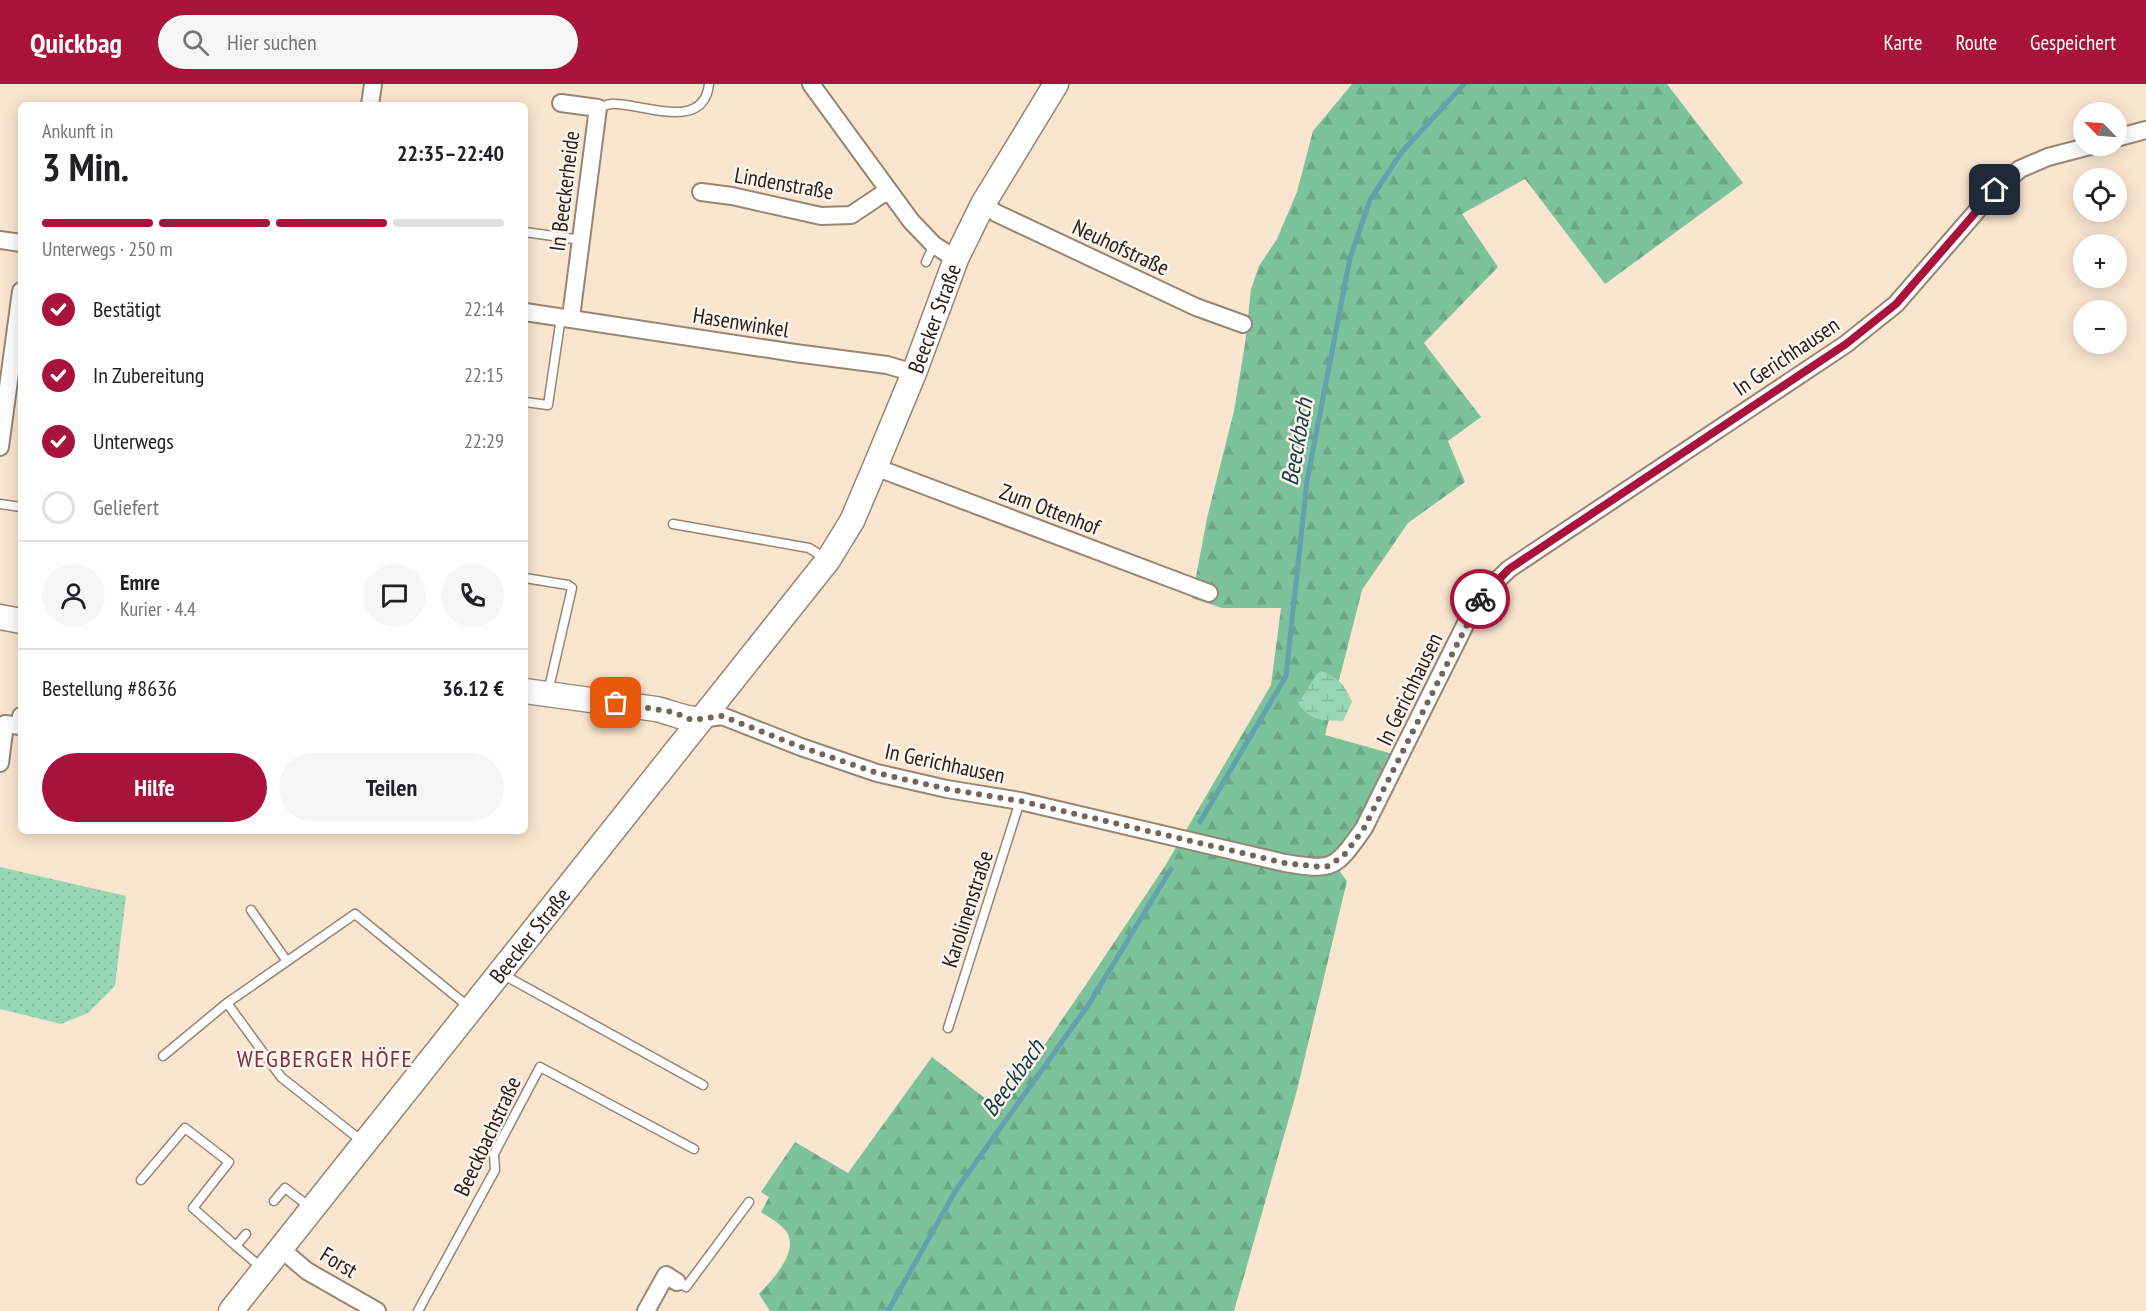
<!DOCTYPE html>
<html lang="de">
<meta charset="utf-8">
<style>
:root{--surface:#fff;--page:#f6f6f6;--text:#202124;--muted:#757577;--line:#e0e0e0;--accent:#a9123a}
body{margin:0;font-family:"PT Sans Narrow",sans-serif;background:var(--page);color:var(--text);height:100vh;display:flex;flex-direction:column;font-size:22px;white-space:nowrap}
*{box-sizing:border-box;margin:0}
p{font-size:20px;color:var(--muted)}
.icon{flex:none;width:33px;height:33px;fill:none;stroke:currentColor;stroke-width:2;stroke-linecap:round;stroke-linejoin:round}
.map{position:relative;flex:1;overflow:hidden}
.details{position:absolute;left:18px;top:18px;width:510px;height:732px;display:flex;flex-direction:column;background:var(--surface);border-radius:9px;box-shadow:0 3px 15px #0003}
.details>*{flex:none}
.needle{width:39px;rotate:295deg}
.buttons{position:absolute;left:2073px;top:18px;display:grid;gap:12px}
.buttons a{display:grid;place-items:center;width:54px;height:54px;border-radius:50%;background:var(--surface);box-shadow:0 3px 15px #0003;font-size:30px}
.pin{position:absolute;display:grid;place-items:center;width:51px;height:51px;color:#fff;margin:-26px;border-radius:12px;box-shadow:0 3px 9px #0006}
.courier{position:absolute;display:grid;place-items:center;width:60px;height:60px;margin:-30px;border:4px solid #a9123a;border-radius:50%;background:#fff;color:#222;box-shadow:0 2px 8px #0007}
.summary em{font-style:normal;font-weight:700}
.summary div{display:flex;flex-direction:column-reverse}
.summary{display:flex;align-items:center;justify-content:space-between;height:102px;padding:0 24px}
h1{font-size:39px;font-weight:700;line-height:45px}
.bar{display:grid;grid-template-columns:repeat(4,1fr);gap:9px 6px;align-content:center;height:72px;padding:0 24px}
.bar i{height:8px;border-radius:4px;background:var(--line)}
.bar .on{background:var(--accent)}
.bar p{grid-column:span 4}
.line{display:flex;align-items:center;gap:15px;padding:0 24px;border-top:2px solid var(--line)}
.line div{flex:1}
.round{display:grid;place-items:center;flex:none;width:63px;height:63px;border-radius:32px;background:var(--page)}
ol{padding:0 24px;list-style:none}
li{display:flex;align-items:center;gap:18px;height:66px}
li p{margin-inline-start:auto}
li .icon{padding:6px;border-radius:50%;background:var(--accent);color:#fff;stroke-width:4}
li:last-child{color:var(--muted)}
li i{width:33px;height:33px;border:3px solid var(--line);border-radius:50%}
.primary-button{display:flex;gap:12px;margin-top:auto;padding:12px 24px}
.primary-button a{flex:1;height:69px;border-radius:36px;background:var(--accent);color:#fff;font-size:24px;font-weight:700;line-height:69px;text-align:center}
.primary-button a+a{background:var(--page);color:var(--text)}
header{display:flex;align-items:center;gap:36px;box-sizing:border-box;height:84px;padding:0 30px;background:var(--accent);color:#fff}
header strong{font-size:28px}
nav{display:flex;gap:33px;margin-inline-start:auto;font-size:21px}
.search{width:420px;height:54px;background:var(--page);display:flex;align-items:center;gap:15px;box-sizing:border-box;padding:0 21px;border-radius:33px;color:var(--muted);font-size:22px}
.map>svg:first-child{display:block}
.forest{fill:url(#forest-firs)}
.wetland{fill:url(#wetland-marsh)}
.park{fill:url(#park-dots)}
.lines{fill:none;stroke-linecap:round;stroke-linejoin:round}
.stream{stroke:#64a1ad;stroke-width:5}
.lane-casing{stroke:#988572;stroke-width:11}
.street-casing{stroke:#988572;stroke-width:20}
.secondary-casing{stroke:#988572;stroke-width:27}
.lane{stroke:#fff;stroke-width:8}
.street{stroke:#fff;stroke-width:16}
.secondary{stroke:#fff;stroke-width:24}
.done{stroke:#726559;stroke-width:6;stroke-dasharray:0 10.8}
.route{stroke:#a9123a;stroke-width:8}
.labels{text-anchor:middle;stroke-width:5;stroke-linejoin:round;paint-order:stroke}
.street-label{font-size:22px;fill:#282019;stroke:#fdf4ec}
.water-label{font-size:24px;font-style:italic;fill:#103b44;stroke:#fdf4ec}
.neighbourhood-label{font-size:24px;letter-spacing:1.5px;fill:#7b333c;stroke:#fdf4ec}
</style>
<header>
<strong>Quickbag</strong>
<div class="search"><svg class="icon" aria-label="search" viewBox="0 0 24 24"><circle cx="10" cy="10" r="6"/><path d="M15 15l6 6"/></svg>Hier suchen</div>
<nav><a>Karte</a><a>Route</a><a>Gespeichert</a></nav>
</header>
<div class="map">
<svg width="2146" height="1227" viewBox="0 0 2146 1227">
<defs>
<pattern id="forest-firs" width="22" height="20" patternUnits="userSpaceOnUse" patternTransform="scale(1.5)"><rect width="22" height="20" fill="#7cc29b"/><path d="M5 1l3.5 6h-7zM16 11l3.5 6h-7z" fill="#6ba685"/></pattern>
<pattern id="wetland-marsh" width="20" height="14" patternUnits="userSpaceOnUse" patternTransform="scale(1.5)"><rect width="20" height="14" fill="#98d7b3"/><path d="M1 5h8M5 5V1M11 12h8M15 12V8" fill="none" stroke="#83b899"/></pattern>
<pattern id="park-dots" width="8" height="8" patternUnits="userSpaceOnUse" patternTransform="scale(1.5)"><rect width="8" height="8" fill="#98d7b3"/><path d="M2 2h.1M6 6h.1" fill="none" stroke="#83b899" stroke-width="1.8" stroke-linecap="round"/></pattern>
</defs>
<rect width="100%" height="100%" fill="#fae5d0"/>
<path class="forest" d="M1352 0H1667L1743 99 1605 200 1525 95 1462 130 1498 183 1424 259 1481 333 1448 357 1465 398 1408 439 1362 506 1325 651 1393 670 1354 749 1346 759 1329 773 1347 797 1297 1006 1234 1227H770L759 1210C771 1197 795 1173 789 1153 786 1142 771 1135 761 1128L769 1113 761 1108 795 1058 848 1089 932 973 1000 1026 1087 899 1165 782 1271 601 1281 524H1222L1192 514 1207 434 1234 327 1245 260 1251 205 1259 182 1277 155 1297 108 1313 47Z"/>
<path class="wetland" d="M1321 587C1339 594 1345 601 1352 618L1343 637C1320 636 1313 638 1298 620L1316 591Z"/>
<path class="park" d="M0 783 126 812 115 902 88 929 61 940 0 925Z"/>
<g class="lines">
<path class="stream" d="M1200 738 1286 592 1307 397 1350 174 1370 116 1401 69 1464 0
M888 1227 956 1106 1089 920 1171 785"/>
<g class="lane-casing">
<path id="lane" d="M598 24C604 22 610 19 616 20 646 21 704 47 709 0
M525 148 581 156
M926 178 934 161
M525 318 548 321 561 233
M0 420 21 423
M673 440 809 464 825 474
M525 494 568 501 572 504 548 608
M251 826 286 876
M502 890 703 1001
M227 919 281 993 363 1058
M948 944 1020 717
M163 972 227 919 355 830 470 924
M141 1096 185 1044 229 1078 193 1124 236 1162
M274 1117 285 1104 311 1124
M246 1150 236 1162 263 1185
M677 1198 686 1203 749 1118
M418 1227 495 1086 494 1070 540 983 694 1065"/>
</g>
<g class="street-casing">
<path id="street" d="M811 0 911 137 934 161 956 175
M561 19 598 24 571 233
M370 21 373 0
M2116 54 2146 46
M701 108 732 112 821 132 851 131 887 107
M983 120 996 129 1196 223 1243 240
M0 156 21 159
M525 228 795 269 887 281 914 289
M0 363 21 207
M875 383 1209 509
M701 635 722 632 801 663 877 689 947 705 1020 717 1285 779C1334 787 1335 785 1364 744L1476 519 1484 509 1509 485 1846 260 1896 220 1995 106 2020 85 2048 73 2090 62
M0 644 5 640 20 642 21 632
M0 679 5 640
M280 1164 307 1187 377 1227
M646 1227 666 1191 677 1198"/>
</g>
<g class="secondary-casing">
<g id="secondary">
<path d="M0 533 21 537"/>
<path d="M525 607 656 625C671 628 685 636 701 635"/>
<path id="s1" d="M231 1227 828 476 852 437 875 383 914 289 956 175 983 120 1056 0"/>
</g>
</g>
<use href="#lane" class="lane"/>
<use href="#street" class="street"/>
<use href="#secondary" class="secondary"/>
</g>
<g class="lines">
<path class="done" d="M616 619 673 628 692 636 722 632 801 663 877 689 947 705 1020 717 1285 779 1321 783 1329 782 1344 771 1357 754 1364 744 1480 515"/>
<path class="route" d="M1480 515 1509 485 1846 260 1896 220 1995 106"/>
</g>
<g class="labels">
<g class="street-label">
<text transform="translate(784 99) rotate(10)" y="8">Lindenstraße</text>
<text transform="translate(564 107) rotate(-83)" y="8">In Beeckerheide</text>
<text transform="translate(1121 163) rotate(25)" y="8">Neuhofstraße</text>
<text dy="8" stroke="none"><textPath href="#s1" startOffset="1224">Beecker Straße</textPath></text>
<text transform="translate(741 238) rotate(9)" y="8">Hasenwinkel</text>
<text transform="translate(1786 272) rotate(-34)" y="8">In Gerichhausen</text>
<text transform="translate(1050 425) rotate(21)" y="8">Zum Ottenhof</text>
<text transform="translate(1409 605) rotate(-64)" y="8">In Gerichhausen</text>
<text transform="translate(945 679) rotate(12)" y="8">In Gerichhausen</text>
<text transform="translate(967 825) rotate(-72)" y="8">Karolinenstraße</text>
<text dy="8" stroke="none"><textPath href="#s1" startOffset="480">Beecker Straße</textPath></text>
<text transform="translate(487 1052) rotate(-65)" y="8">Beeckbachstraße</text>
<text transform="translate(339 1178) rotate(31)" y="8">Forst</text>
</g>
<g class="water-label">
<text transform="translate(1297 358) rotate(-80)" y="8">Beeckbach</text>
<text transform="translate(1013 994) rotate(-54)" y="8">Beeckbach</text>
</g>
<g class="neighbourhood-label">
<text x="325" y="983">WEGBERGER HÖFE</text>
</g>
</g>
</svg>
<div class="buttons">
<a><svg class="needle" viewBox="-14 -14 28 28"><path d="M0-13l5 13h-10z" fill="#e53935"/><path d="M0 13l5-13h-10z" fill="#757577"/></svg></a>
<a><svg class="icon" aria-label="locate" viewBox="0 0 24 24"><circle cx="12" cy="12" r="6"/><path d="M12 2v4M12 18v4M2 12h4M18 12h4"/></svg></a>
<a>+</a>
<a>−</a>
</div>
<div class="pin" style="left:616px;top:619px;background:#ea580c"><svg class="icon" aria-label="bag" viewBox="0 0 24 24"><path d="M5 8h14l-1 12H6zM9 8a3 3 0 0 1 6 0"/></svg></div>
<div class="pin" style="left:1995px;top:106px;background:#1f2937"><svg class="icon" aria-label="home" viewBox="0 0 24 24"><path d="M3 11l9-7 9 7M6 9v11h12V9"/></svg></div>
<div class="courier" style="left:1480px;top:515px"><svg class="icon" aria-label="bike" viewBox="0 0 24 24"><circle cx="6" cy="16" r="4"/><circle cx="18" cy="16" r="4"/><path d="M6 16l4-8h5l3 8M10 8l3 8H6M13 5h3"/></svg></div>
<section class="details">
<div class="summary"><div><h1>3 Min.</h1><p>Ankunft in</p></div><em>22:35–22:40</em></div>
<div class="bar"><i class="on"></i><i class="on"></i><i class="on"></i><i></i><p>Unterwegs · 250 m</p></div>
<ol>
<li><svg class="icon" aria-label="check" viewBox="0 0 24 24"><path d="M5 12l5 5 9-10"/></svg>Bestätigt<p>22:14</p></li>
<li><svg class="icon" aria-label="check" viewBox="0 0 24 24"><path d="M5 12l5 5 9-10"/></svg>In Zubereitung<p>22:15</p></li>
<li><svg class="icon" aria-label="check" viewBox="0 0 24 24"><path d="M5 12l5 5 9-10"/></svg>Unterwegs<p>22:29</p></li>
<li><i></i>Geliefert</li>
</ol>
<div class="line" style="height:108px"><a class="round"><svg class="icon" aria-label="person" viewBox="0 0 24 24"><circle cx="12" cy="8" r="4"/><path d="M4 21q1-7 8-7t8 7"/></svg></a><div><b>Emre</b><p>Kurier · 4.4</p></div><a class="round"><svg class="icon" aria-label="chat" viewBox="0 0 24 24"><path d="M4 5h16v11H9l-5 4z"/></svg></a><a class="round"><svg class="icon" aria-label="phone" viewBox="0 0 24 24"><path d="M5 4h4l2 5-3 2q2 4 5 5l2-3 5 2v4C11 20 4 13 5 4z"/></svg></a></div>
<div class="line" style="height:78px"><div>Bestellung #8636</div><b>36.12 €</b></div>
<div class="primary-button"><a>Hilfe</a><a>Teilen</a></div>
</section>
</div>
